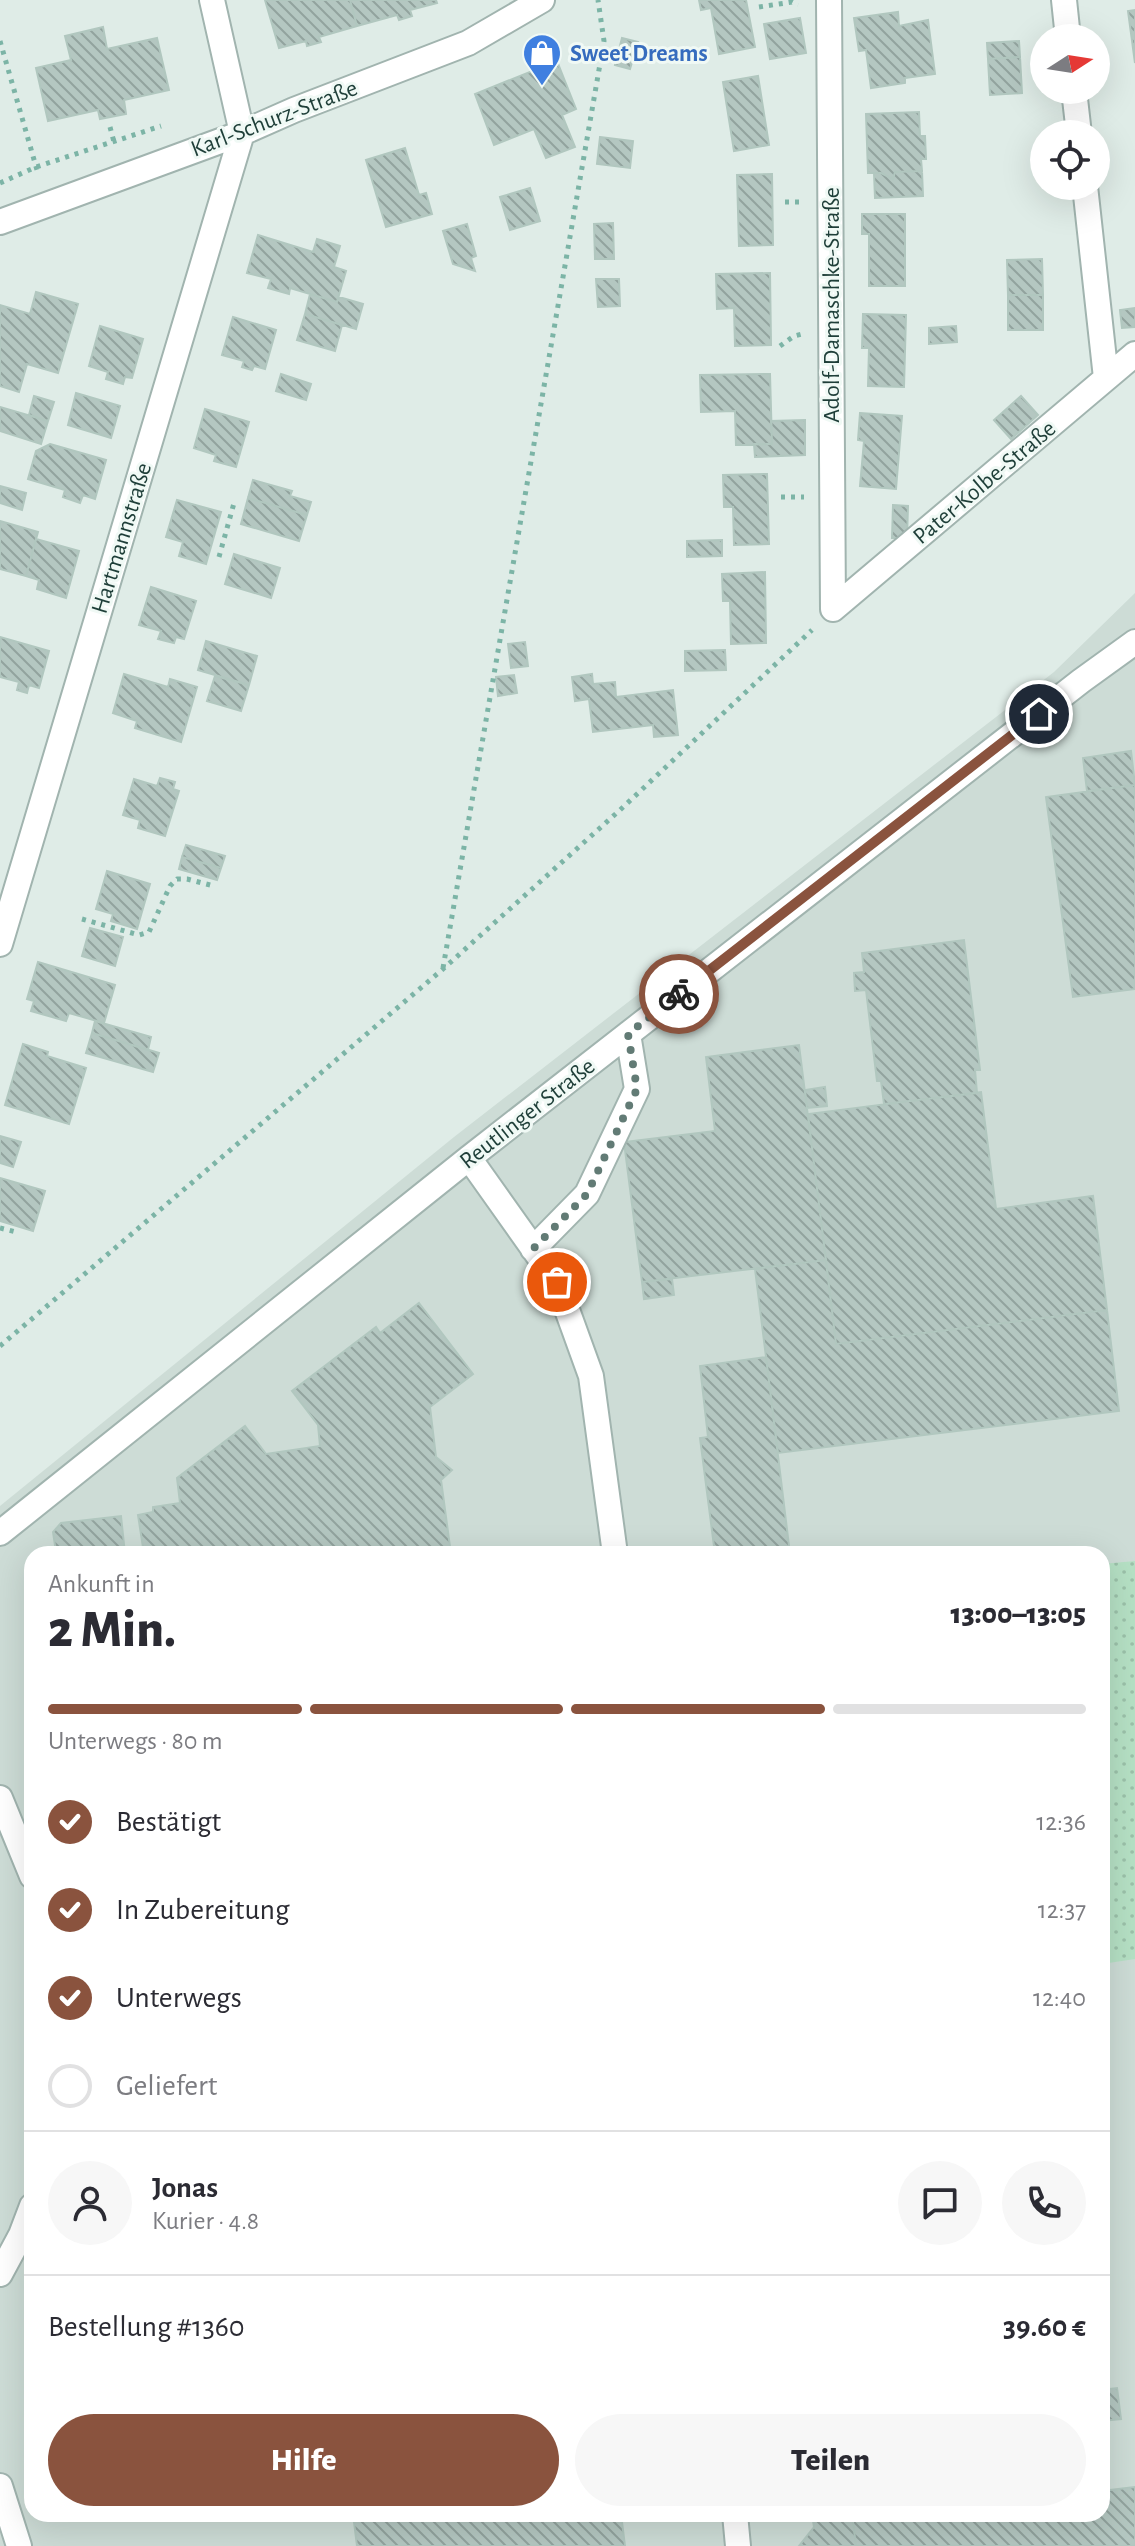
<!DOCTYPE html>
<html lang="de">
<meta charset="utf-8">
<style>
:root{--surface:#fff;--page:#f7f7f7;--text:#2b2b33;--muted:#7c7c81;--line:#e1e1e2;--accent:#8a533e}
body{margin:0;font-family:"Alegreya Sans",sans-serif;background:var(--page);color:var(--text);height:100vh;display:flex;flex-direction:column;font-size:30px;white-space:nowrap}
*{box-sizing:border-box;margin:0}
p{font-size:26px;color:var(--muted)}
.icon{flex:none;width:44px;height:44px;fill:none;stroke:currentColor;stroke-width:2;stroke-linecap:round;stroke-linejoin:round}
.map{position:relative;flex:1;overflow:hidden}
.side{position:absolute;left:24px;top:1546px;width:1086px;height:976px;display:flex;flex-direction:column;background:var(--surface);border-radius:24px;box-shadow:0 8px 32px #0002}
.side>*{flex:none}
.needle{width:52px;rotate:78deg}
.controls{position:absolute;left:1030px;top:24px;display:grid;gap:16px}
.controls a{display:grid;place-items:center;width:80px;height:80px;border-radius:50%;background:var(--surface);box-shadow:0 8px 32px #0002;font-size:40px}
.pin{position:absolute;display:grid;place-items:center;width:68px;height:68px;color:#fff;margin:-34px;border:4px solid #fff;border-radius:50%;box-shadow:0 2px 8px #0007}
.courier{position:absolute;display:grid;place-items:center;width:80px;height:80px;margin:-40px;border:6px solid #8a533e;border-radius:50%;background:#fff;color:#222;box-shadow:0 2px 10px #0007}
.summary em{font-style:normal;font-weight:800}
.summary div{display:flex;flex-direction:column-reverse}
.summary{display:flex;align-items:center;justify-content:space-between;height:136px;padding:0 24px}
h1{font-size:52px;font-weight:800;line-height:60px}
.bar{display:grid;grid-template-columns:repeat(4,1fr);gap:12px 8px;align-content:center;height:96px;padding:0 24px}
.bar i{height:10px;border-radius:6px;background:var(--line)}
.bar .on{background:var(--accent)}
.bar p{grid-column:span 4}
.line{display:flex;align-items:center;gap:20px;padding:0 24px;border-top:2px solid var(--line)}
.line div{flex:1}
.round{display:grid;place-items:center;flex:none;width:84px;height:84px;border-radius:42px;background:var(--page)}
ol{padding:0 24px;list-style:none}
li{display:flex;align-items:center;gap:24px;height:88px}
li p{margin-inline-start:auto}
li .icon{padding:8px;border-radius:50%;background:var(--accent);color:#fff;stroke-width:4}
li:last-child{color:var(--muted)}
li i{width:44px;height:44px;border:4px solid var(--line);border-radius:50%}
.cta{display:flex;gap:16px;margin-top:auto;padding:16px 24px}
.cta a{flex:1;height:92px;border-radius:48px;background:var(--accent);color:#fff;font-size:32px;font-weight:800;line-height:92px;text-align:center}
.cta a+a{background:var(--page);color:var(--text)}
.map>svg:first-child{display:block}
.built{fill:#cddcd6;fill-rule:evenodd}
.grass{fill:url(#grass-dots)}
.building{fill:url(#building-back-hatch);stroke:#b1c7bf;stroke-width:2}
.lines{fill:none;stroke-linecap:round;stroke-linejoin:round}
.minor-casing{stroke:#a1b4af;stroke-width:28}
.path{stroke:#7cb4a6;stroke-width:5;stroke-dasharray:4 6;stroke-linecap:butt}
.minor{stroke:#fff;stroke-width:24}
.done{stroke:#627b75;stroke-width:8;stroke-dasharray:0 14.4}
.route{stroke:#8a533e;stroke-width:10}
.labels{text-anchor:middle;stroke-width:6;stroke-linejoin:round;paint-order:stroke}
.shop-label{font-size:24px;font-weight:bold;fill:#366cbe;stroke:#f0f9f5;text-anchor:start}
.street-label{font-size:24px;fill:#1e3e38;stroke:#f0f9f5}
</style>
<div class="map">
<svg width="1135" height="2546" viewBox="0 0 1135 2546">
<defs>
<pattern id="grass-dots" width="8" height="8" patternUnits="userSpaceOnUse" patternTransform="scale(2)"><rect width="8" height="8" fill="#b5e0c4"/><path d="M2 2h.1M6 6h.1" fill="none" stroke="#9bc1a9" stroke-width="1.8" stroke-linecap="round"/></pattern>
<pattern id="building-back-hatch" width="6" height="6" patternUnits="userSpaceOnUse" patternTransform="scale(2)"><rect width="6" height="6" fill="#b4c7c1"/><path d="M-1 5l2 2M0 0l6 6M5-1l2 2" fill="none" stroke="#92a39e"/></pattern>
</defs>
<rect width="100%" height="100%" fill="#dfece7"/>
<path class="built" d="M1135 593V2546H0V1506L454 1137 1054 672ZM32 1554H1102V2514H32Z"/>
<path class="grass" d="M1135 1561V1959L1102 1964V1564Z"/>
<path class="building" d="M265 0H350L357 26 319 37 321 42 307 46 306 41 279 48Z
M350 0H436L437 3 410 10 412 16 399 20 397 15 357 26Z
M699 0H746L755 47 719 54 711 8 701 10Z
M1135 10V63L1128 11Z
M898 12 899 26 928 20 935 74 905 78V83L871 88 866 50 859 51 854 18Z
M800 18 806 53 770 59 764 24Z
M103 27 107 49 157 38 169 90 124 100 126 114 100 119 98 110 48 121 36 68 71 60 65 36Z
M622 38 638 42 630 69 615 65Z
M1019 41 1020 57 988 59 987 43Z
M1020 57 1022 93 990 95 988 59Z
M557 61 576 109 562 115 575 147 546 158 534 129 494 145 475 94Z
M758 76 769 145 734 151 723 82Z
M919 112 920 136H925L926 159H921L922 171 895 172 893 179 881 173H868L866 114Z
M600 137 633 141 630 168 597 164Z
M405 148 419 195 426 193 432 214 386 227 366 160Z
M922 171 923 196 875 198 874 173H881L893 179 895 172Z
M772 174 773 245 739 246 737 175Z
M530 188 540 221 510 230 500 197Z
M862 214H905V286H869V234H862Z
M613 223 614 259H595L594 224Z
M467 224 476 256 471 258 475 271 453 264 443 231Z
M258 235 313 252 317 239 340 246 334 267 346 271 337 302 290 288 289 294 268 288 271 279 247 273Z
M1042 259 1043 295H1008L1007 260Z
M770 273 771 345 735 346 734 308 717 309 716 274Z
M596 279H619L620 306 598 307Z
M36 292 78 304 58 373 27 364 19 392 0 386V305L30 314Z
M310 294 337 302 339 297 363 304 356 329 305 314Z
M1008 295H1043V330H1008Z
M1135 308V327L1122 328 1120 310Z
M305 314 342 325 335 351 297 340Z
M863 314 906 315 904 387 868 386 869 348H862Z
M233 317 276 330 265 369 254 366 252 370 242 367 244 361 222 355Z
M100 326 143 339 132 378 125 377 123 384 106 379 108 372 89 366Z
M956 326 957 342 929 344V328Z
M281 374 311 384 306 400 276 391Z
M770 374 772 444 736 445 735 411 701 412 700 375Z
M76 393 120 406 111 438 68 425Z
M34 396 54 402 48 421 29 415Z
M1021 396 1038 415 1011 439 994 420Z
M0 407 48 421 41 444 0 431Z
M205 409 249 422 236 467 214 461 216 455 194 448Z
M860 413 902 416 896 489 860 486 864 441 858 440Z
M805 420V455L755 457 754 444H772L771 421Z
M50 444 106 460 95 499 83 495 80 503 63 497 65 490 28 479 36 451Z
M767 474 769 544 734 545 733 507H724L723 475Z
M253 480 292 491 290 496 311 502 307 515 248 498Z
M0 486 26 493 22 510 0 503Z
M248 498 307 515 299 541 241 524Z
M177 500 221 512 206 564 179 556 183 542 166 537Z
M893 505 908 506 907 538H892Z
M0 521 38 532 26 576 0 569Z
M36 539 79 551 66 598 37 589 39 580 26 576Z
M722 540V556L687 557V541Z
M234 554 280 568 271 598 225 584Z
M765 572 766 643 731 644 730 601H723L722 574Z
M151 587 196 601 184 639 176 637 174 643 158 639 161 631 139 625Z
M0 637 49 651 39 688 29 685 27 693 17 690 19 682 0 677Z
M206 641 257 656 249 685 198 670Z
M525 642 528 666 511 668 508 644Z
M725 650 726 670 685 671V651Z
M124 674 168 687 170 679 197 687 181 742 135 728 137 721 113 713Z
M592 674 593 684 615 682 616 697 673 690 678 735 654 737 653 725 593 732 589 699 575 701 572 677Z
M514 675 517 693 498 696 496 677Z
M215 676 249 685 241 711 207 701Z
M1131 751 1135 785 1087 791 1083 758Z
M160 778 175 782 173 789 179 791 165 836 138 828 140 820 123 815 134 779 157 786Z
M1135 785V989L1073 997 1046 797Z
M186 845 225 856 221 868 182 857Z
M182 857 221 868 217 880 179 869Z
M107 871 150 884 137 929 111 921 113 914 96 909Z
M90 928 123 937 115 966 82 956Z
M964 940 980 1070H975L977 1093 884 1104 881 1081H877L866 990 855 991 854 973 864 972 862 953Z
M38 962 115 985 104 1023 69 1013 66 1021 31 1011 34 1001 27 999Z
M95 1021 151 1037 148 1050 92 1033Z
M92 1033 159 1053 153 1072 86 1053Z
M23 1044 48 1052 47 1056 86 1068 69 1124 5 1105Z
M799 1045 826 1260 642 1282 624 1142 715 1131 706 1057Z
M825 1087 827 1106 807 1108 805 1090Z
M981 1092 996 1209 1093 1196 1107 1310 836 1344 808 1114Z
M0 1136 21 1142 13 1167 0 1163Z
M0 1178 45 1191 33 1231 0 1221Z
M826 1260 836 1344 1107 1310 1119 1411 778 1453 755 1269Z
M672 1279 674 1295 644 1299 642 1282Z
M419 1303 473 1374 430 1407 436 1457 452 1470 441 1480 451 1554H144L138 1515 153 1512V1507L180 1503 177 1478 245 1426 266 1454 320 1446 318 1425 292 1391 376 1327 380 1333Z
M766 1357 790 1554H715L700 1438 708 1437 700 1366Z
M121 1516 125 1554H38L56 1552 53 1532 61 1523Z
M1117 2388 1121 2419 1102 2421V2390Z
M1135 2487V2546H856L852 2514H890V2518L925 2514H1102V2491Z
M353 2514H621L625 2546H357Z
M812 2514H852L856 2546H799L814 2527Z"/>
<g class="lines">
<g class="minor-casing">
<path id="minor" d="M829 0 833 609
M1064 0 1068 38
M1074 90 1079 134
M1085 186 1106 378
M0 222 242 133 294 110 468 43 542 0
M833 609 1135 354
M0 944 242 133 212 0
M469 1158 557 1282 591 1376 615 1554
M533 1249 587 1194 637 1089 628 1034
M0 1533 469 1158 1081 681 1135 642
M0 1798 32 1876
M0 2274 21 2235 32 2206
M0 2486 19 2546
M735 2514 738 2546"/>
</g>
<path class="path" d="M759 7 792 2 798 5
M0 41 37 170
M110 127 114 142
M0 183 36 167 161 126
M785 202H801
M780 346 794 336 802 334
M781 497H804
M219 557 234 503
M82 919 139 935 149 932 170 886 177 879H187L214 886
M443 968 604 41 598 0
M0 1228 16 1232
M0 1346 443 969 620 810 812 630"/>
<use href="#minor" class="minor"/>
</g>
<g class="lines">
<path class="done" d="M557 1282 533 1249 587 1194 637 1089 628 1034 679 994"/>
<path class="route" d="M679 994 1039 714"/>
</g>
<defs>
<g id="shop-pin" transform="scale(2)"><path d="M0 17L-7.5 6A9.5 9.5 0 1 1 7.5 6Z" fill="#3f7fe0" stroke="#f0f9f5"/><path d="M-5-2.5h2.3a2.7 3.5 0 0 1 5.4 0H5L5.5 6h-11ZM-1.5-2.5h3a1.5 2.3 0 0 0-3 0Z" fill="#fff"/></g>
</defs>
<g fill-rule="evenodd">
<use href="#shop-pin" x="542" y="53"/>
</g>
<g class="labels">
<g class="shop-label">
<text x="570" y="61">Sweet Dreams</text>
</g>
<g class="street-label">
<text transform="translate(274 118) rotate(-21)" y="8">Karl-Schurz-Straße</text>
<text transform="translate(831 305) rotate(-90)" y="8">Adolf-Damaschke-Straße</text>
<text transform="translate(984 482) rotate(-40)" y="8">Pater-Kolbe-Straße</text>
<text transform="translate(121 538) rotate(-73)" y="8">Hartmannstraße</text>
<text transform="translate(527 1113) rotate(-38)" y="8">Reutlinger Straße</text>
</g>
</g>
</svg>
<div class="controls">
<a><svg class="needle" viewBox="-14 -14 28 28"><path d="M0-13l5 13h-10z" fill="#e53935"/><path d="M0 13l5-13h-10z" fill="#7c7c81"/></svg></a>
<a><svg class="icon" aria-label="locate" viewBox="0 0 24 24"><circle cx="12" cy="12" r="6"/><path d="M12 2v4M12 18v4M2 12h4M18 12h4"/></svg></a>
</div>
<div class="pin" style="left:557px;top:1282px;background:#ea580c"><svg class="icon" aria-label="bag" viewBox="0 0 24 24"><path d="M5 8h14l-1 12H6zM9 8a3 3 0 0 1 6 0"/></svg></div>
<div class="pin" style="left:1039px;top:714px;background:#1f2937"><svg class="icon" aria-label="home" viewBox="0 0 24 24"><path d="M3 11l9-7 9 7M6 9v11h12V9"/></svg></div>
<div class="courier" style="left:679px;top:994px"><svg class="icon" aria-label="bike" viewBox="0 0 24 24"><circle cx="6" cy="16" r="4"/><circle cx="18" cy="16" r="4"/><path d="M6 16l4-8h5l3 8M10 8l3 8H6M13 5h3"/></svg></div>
<section class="side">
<div class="summary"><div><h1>2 Min.</h1><p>Ankunft in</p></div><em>13:00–13:05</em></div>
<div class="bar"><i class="on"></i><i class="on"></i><i class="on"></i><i></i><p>Unterwegs · 80 m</p></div>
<ol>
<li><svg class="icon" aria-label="check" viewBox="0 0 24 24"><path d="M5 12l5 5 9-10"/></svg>Bestätigt<p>12:36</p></li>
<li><svg class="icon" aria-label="check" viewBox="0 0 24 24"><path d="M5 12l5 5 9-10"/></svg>In Zubereitung<p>12:37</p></li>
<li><svg class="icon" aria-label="check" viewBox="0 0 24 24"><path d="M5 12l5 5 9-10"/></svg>Unterwegs<p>12:40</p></li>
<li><i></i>Geliefert</li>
</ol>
<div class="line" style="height:144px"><a class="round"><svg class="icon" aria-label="person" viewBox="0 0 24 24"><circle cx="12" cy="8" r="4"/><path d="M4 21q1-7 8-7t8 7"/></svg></a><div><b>Jonas</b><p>Kurier · 4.8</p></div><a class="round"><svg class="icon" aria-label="chat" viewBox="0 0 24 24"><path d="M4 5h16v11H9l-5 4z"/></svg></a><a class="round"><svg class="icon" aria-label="phone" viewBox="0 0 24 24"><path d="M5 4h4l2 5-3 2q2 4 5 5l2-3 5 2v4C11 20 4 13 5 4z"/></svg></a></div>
<div class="line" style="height:104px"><div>Bestellung #1360</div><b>39.60 €</b></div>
<div class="cta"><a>Hilfe</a><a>Teilen</a></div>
</section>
</div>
